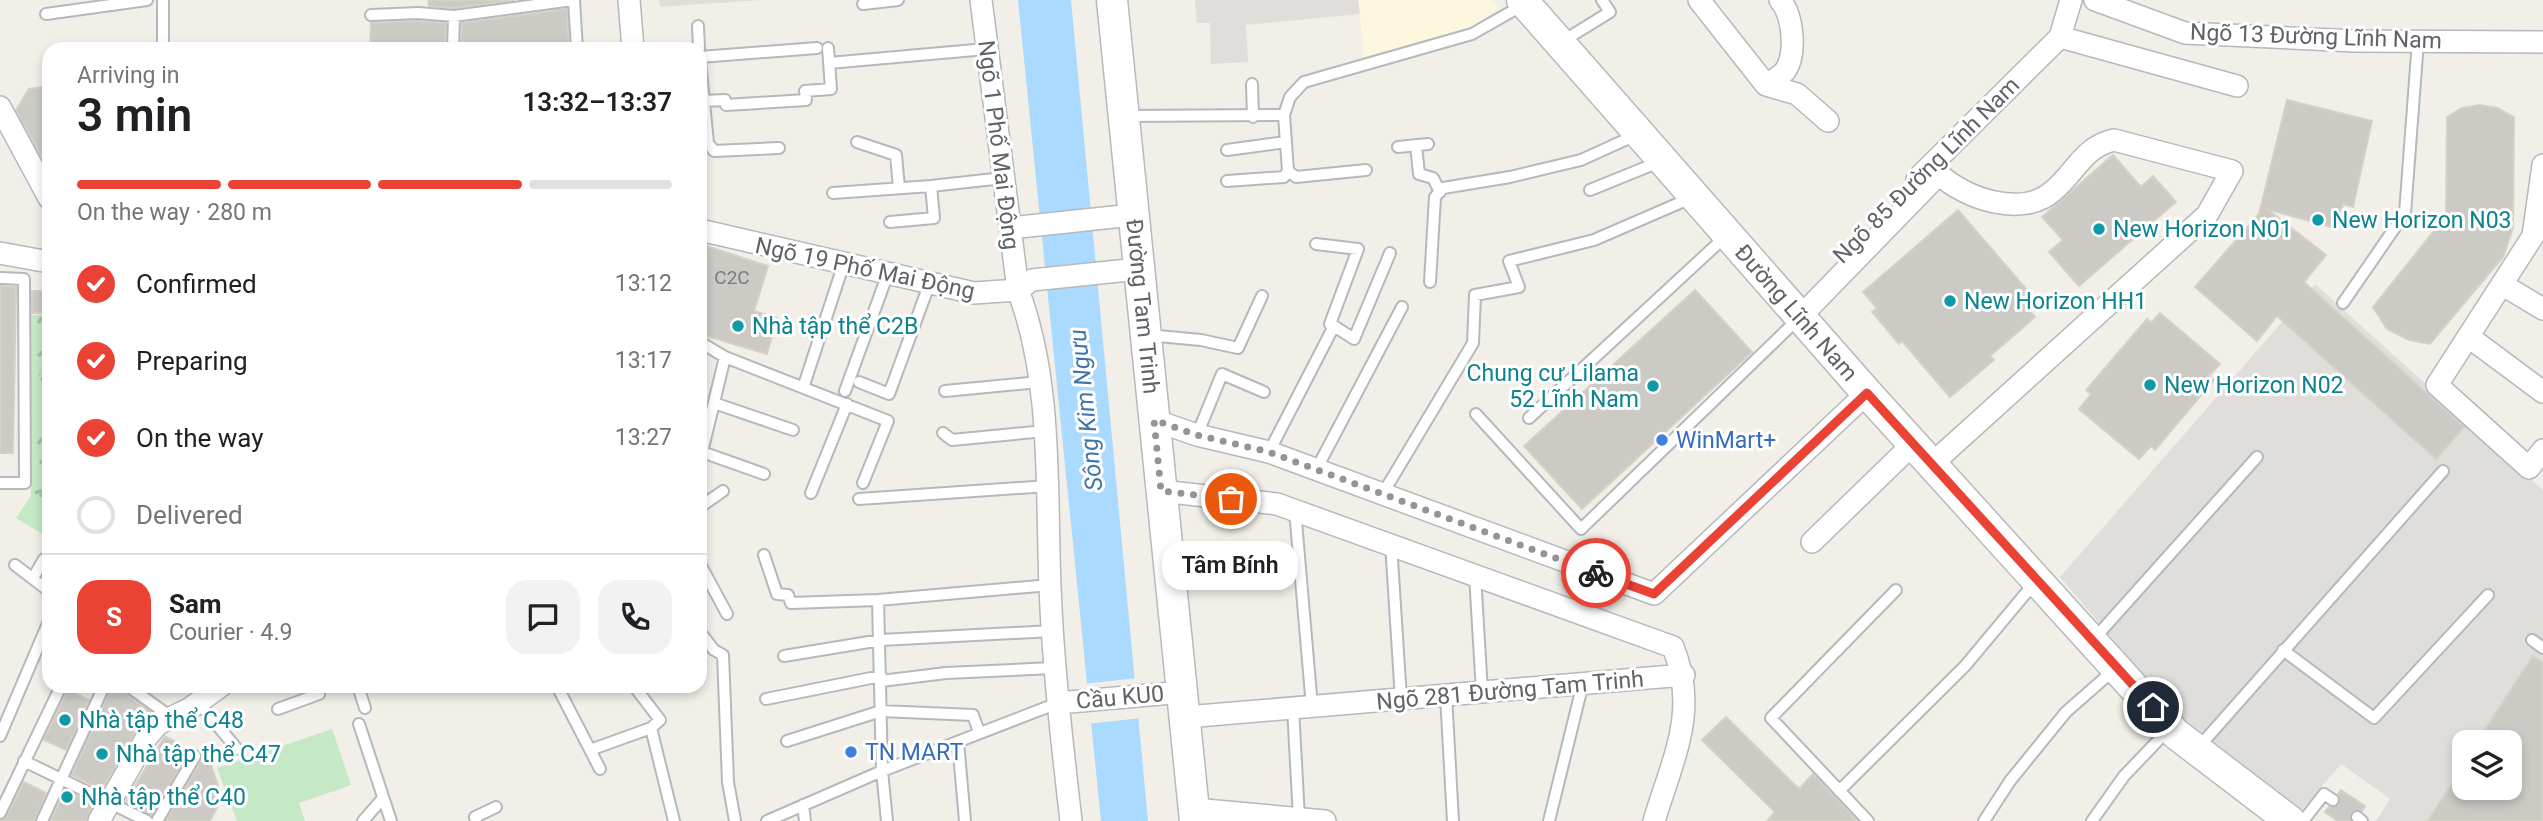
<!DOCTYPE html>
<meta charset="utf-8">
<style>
:root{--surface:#fff;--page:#f2f2f2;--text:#202124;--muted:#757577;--line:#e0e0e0;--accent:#ea4335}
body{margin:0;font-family:Roboto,sans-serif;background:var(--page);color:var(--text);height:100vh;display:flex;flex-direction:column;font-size:26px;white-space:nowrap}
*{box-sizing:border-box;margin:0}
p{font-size:23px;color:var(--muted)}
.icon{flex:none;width:38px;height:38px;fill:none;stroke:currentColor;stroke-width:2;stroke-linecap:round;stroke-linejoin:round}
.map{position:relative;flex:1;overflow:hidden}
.drawer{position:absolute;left:42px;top:42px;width:665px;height:651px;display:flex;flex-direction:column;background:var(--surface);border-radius:21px;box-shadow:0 4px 10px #0003}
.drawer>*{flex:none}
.buttons{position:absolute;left:2452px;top:730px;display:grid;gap:14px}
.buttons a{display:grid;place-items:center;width:70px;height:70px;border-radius:14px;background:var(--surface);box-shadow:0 4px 10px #0003;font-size:35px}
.pin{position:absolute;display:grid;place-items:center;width:60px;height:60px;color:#fff;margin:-30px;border:4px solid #fff;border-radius:50%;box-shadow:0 2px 7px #0007}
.courier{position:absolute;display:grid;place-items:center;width:70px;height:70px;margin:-35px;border:5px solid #ea4335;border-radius:50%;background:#fff;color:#222;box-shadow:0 2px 9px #0007}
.bubble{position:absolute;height:49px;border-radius:21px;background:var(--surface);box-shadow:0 4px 10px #0003;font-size:23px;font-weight:600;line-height:49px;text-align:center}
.overview em{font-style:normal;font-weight:600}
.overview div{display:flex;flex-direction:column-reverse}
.overview{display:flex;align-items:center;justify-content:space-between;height:119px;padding:0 35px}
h1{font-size:46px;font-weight:600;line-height:52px}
.bar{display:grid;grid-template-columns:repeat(4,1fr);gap:10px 7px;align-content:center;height:84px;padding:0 35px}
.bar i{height:9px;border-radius:5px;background:var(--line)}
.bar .on{background:var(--accent)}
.bar p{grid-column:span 4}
.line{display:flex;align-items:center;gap:18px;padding:0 35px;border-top:2px solid var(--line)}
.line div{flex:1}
.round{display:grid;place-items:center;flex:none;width:74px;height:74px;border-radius:21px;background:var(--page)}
ol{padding:0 35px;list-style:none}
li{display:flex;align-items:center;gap:21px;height:77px}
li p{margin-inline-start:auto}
li .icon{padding:7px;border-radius:50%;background:var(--accent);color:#fff;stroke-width:4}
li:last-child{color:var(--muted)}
li i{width:38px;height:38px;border:4px solid var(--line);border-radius:50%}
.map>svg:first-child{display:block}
.commercial{fill:#fef7e0}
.industrial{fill:#e0deda;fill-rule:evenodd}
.education{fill:#e1ded6}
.green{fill:#c5e8c5}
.water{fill:#aadaff}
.pier{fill:#f1efe8}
.building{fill:#cccac5;stroke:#d6d1c6;stroke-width:2}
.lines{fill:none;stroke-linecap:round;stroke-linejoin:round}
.service-casing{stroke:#b5b8bc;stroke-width:14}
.minor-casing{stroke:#b5b8bc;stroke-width:24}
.secondary-casing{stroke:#b6babf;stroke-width:33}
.path{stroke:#9cc7a9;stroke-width:3.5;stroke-dasharray:7 3.5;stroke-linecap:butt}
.service{stroke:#fff;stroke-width:10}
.minor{stroke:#fff;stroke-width:21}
.secondary{stroke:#fff;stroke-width:30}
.done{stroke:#929495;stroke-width:7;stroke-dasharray:0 12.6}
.route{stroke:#ea4335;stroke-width:9}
.culture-dot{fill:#0f9aa8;stroke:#fff;stroke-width:2.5}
.shop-dot{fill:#3f7fe0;stroke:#fff;stroke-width:2.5}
.labels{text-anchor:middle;stroke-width:6;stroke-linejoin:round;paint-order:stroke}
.number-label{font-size:19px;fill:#7a7d7f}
.street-label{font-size:23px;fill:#5f6368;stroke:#fff}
.culture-label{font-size:23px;fill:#0d838f;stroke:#fff;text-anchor:start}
.shop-label{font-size:23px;fill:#366cbe;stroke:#fff;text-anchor:start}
.water-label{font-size:24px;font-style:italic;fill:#4174aa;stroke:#fff}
</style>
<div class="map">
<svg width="2543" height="821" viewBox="0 0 2543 821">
<rect width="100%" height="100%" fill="#f1efe8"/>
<path class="commercial" d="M1358 0H1491L1499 8 1477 25 1364 57Z"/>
<path class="industrial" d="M1195 0H1358L1360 14 1246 25 1248 62 1211 64 1210 23H1197Z
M2315 284 2543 490V821H2376L2390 799 2341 764 2298 814 2184 723 2060 577ZM2464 742H2510V788H2464Z"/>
<path class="education" d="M659 0H761L660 7Z"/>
<path class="green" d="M31 315H49V538L16 518 31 496Z
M332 729 351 785 299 803 305 821H237L217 768Z"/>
<path class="water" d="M1018 0H1071L1148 821H1101Z"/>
<path class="pier" d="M1138 678 1142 718 1087 724 1083 684Z"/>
<path class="building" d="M428 0H514L454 8 429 6Z
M567 9 569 49H461L462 23Z
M418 21 446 23 445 49H370L371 23Z
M49 86V170L16 110 29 89Z
M2287 100 2372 121 2353 207 2343 204 2338 229 2267 209 2326 255 2304 282 2464 427 2436 459 2277 316 2257 341 2195 287 2259 214Z
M2480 105 2497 108 2514 117 2513 228 2503 257 2430 344 2409 340 2387 329 2373 307 2446 216 2447 117 2462 108Z
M2113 155 2141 187 2153 176 2176 202 2079 286 2049 252 2063 240 2042 217Z
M1958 210 2034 298 2025 305 2035 317 1990 356 1994 360 1950 397 1902 341 1899 344 1872 312 1877 308 1863 292Z
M700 244 768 266 754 311 777 318 767 354 700 334Z
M0 286 16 287 13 453H0Z
M1695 290 1752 352 1582 509 1524 446Z
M32 291H49V313H32Z
M2160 313 2220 364 2209 376 2214 380 2155 450 2151 446 2139 459 2079 409 2091 394 2086 390 2147 319 2151 323Z
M2533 656 2543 663V821H2428L2464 765V788H2510V742H2477Z
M112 686H120L123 692 152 713 136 730 102 790 72 775Z
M68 690 89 700 66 750 44 740Z
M1726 717 1799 789 1813 774 1857 821H1767L1775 812 1702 740Z
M165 736 190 750 152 815 125 802Z
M200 762 211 765 222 798 210 821H166Z
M24 782 46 793 34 821H0L7 816Z
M65 790 94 804 86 821H51Z
M2341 790 2365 806 2362 811 2351 812 2350 821H2338L2325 812 2329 807 2339 805 2338 794Z"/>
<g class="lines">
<g class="service-casing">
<path id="service" d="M163 0V49
M574 0 577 49
M863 4 898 0
M46 14 147 0
M371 15 418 13 454 16 573 0
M698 26 699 49
M1563 41 1610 12 1602 0
M453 49 454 16
M700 57 817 48
M700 62 708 143H700
M829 63 986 49
M1252 84 1253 117
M703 101 725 100 726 105 806 100 805 91 831 89 828 48
M1125 116 1284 115 1290 97 1304 82 1472 34 1523 5
M857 142 896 155 899 188
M708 143 714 151 779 148
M1416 145 1419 174 1433 178 1440 192
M1398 147 1428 144
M1227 150 1286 142
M1288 171 1296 177 1366 170
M1227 181 1284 177 1288 171 1284 115
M1590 190 1659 162
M833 193 931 186
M890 222 934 218 931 186 1003 178
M1316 244 1358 249 1330 324 1334 326
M0 278 24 279 25 483H0
M1430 282 1435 197 1443 188 1510 177 1581 160 1636 135
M2343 303 2405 213 2418 41
M1147 335 1201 340 1238 348 1262 296
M700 342 725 357 888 421 863 483
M725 357 702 452 764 474
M859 382 889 394 929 285
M804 385 843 266
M845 391 887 276
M945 391 1039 382
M714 403 793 430
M1476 414 1581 529 1799 318
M1529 418 1726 236
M943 433 952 440 1045 431
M1197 435 1222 374 1264 392
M1269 452 1334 326 1354 339 1390 253
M1316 470 1402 307
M811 493 847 404
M1382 495 1473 343 1475 295 1519 287 1509 261 1594 240 1691 198
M859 499 1048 486
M700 507 723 491
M1295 510 1312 707
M1391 544 1401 699
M764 555 777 594 788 595 791 603 878 600 1050 585
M700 564 727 614
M15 565 49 591
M1475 575 1482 692
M33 578 44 559
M878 600 882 771 887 821
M700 632 714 650 723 655 728 782 735 821
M2094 639 2257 457
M2532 640 2543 648
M2283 650 2374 718 2488 595
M784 656 881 640 1052 631
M881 681 946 673 1053 668
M128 686 171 717
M358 686 365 708
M557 686 600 769
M634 686 660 720 651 728 674 821
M1446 695 1453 821
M766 699 881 676
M198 702 237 749
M1293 708 1299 818
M278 709 319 694 318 686
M359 724 391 821
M0 736 49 621
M787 741 881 711 973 715 979 732
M958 742 965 821
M2198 748 2443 471
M590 750 651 728
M24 761 147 821
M1839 791 1965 666 2036 581
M803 805 805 821
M0 813 61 686
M2357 817 2362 821
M42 821 104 686
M157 821 195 756
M363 821 383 798
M476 821 475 817 496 807
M767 821 882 771 1058 703
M1549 821 1583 683
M1868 821 1771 718 1896 590
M1984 821 2010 781 2066 712 2115 669
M2092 821 2124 776 2169 729
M2303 821 2324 794 2333 800"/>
</g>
<g class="minor-casing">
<path id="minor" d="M629 0 633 49
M981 0 1018 290C1053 383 1046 489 1050 587 1053 665 1062 743 1071 821
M1699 0 1766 85C1772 81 1781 76 1785 71 1797 54 1793 15 1780 0
M2095 0 2185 33 2355 41 2543 42
M2060 37 2237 86
M1766 85 1797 94 1828 121
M0 107 49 198
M2543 165 2533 236 2437 385 2529 468 2543 450
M1917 179 2060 37 2071 0
M1010 228 1132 215
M700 230 974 293 1018 290 1032 280 1138 269
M0 253 49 262
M2503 285 2543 309
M1801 316 1939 174C1965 199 2023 218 2053 191 2076 172 2083 147 2114 140L2232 171 2207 215 1933 463
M2469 337 2543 392
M1154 420 1197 435 1269 452 1654 594 1867 393
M1161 491 1277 504 1673 647C1699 711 1673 758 1654 821
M1812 542 1914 443
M1058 703 1183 692
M1186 717 1684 675
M1194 809 1325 821
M99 821 147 737 158 724 189 709 221 686"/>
</g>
<g class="secondary-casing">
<g id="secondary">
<path id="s1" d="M1112 0 1195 821"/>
<path id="s2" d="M1522 0 1867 393 2176 734 2290 821"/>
</g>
</g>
<path class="path" d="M38 323 41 319 49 320
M38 356 48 347 45 334
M38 444C52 427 53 390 39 374
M40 461 49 468
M35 493 49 488
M40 494 49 502"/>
<use href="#service" class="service"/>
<use href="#minor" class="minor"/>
<use href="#secondary" class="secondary"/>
</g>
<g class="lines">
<path class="done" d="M1231 499 1161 491 1154 420 1197 435 1269 452 1596 573"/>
<path class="route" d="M1596 573 1654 594 1867 393 2153 707"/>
</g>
<g class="culture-dot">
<circle cx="2318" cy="220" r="7"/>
<circle cx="2099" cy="229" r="7"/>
<circle cx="1950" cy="301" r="7"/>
<circle cx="738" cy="326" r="7"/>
<circle cx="2150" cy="385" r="7"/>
<circle cx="1653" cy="386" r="7"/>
<circle cx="65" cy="720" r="7"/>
<circle cx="102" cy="754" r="7"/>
<circle cx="67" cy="797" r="7"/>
</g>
<g class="shop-dot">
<circle cx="1662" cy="440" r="7"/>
<circle cx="851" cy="752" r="7"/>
</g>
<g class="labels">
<g class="number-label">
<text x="732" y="284">C2C</text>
</g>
<g class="street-label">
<text transform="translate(2316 36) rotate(2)" y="8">Ngõ 13 Đường Lĩnh Nam</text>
<text transform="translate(999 145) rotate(83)" y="8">Ngõ 1 Phố Mai Động</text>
<text transform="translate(1926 170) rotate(-45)" y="8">Ngõ 85 Đường Lĩnh Nam</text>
<text transform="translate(865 268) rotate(12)" y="8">Ngõ 19 Phố Mai Động</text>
<text dy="8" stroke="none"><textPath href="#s1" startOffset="308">Đường Tam Trinh</textPath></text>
<text dy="8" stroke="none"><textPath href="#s2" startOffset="416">Đường Lĩnh Nam</textPath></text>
<text transform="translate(1510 690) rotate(-5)" y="8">Ngõ 281 Đường Tam Trinh</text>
<text transform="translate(1120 697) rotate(-5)" y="8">Cầu KU0</text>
</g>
<g class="culture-label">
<text x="2332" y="228">New Horizon N03</text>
<text x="2113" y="237">New Horizon N01</text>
<text x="1964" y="309">New Horizon HH1</text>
<text x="752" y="334">Nhà tập thể C2B</text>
<text x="1639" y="381" text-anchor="end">Chung cư Lilama<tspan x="1639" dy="26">52 Lĩnh Nam</tspan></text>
<text x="2164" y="393">New Horizon N02</text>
<text x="79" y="728">Nhà tập thể C48</text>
<text x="116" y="762">Nhà tập thể C47</text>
<text x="81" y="805">Nhà tập thể C40</text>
</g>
<g class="shop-label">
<text x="1676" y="448">WinMart+</text>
<text x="865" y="760">TN MART</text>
</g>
<g class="water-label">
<text transform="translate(1086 410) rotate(-96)" y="8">Sông Kim Ngưu</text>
</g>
</g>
</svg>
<div class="buttons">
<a><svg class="icon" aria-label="layers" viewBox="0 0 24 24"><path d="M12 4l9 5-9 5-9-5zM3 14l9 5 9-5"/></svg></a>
</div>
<div class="pin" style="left:1231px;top:499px;background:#ea580c"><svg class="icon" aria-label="bag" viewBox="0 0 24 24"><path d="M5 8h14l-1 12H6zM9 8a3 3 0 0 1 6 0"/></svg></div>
<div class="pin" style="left:2153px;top:707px;background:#1f2937"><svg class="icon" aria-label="home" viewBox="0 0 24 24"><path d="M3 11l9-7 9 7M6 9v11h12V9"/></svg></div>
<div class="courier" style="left:1596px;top:573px"><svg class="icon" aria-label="bike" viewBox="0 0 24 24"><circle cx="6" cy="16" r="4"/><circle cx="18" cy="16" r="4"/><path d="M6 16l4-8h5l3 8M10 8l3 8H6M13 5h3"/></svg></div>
<div class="bubble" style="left:1162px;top:541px;width:136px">Tâm Bính</div>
<section class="drawer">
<div class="overview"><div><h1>3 min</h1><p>Arriving in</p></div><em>13:32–13:37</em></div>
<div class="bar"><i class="on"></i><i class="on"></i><i class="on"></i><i></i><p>On the way · 280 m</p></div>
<ol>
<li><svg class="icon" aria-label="check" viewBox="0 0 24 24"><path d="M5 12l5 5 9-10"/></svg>Confirmed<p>13:12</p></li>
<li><svg class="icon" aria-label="check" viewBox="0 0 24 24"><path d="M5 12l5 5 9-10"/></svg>Preparing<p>13:17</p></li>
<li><svg class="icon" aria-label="check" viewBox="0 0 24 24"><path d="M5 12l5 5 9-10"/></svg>On the way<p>13:27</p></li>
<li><i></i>Delivered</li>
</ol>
<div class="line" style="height:126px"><b class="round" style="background:var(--accent);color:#fff">S</b><div><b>Sam</b><p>Courier · 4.9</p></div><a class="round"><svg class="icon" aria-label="chat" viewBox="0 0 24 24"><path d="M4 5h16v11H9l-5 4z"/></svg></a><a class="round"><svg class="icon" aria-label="phone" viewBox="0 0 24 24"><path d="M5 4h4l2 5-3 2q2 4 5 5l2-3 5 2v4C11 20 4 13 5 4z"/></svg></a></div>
</section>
</div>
